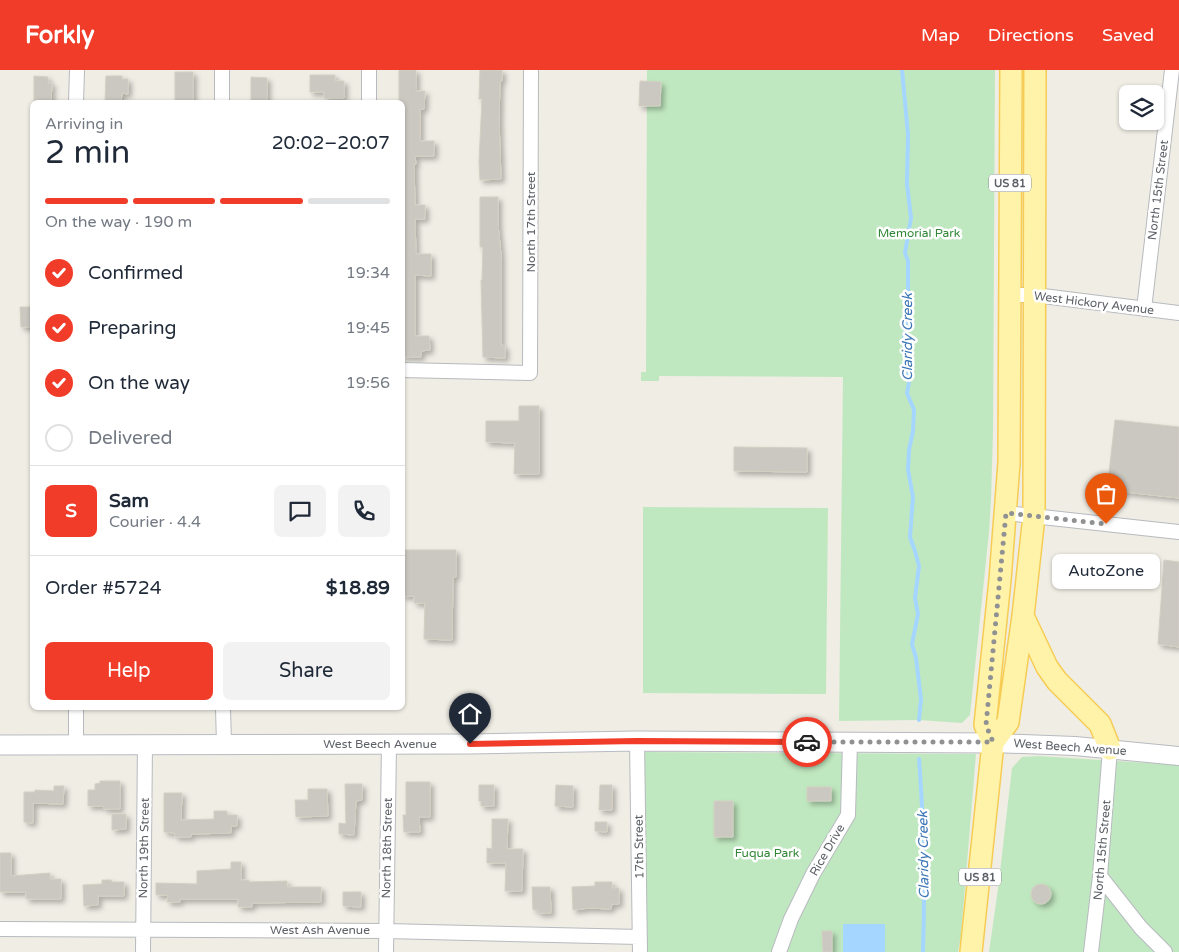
<!DOCTYPE html>
<meta charset="utf-8">
<style>
:root{--surface:#fff;--page:#f2f2f3;--text:#1f2937;--muted:#747a83;--line:#e0e1e3;--accent:#f03c29}
body{margin:0;font-family:"Varela Round",sans-serif;background:var(--page);color:var(--text);height:100vh;display:flex;flex-direction:column;font-size:19px;white-space:nowrap}
*{box-sizing:border-box;margin:0}
p{font-size:16px;color:var(--muted)}
.icon{flex:none;width:28px;height:28px;fill:none;stroke:currentColor;stroke-width:2;stroke-linecap:round;stroke-linejoin:round}
.map{position:relative;flex:1;overflow:hidden}
.side{position:absolute;left:30px;top:30px;width:375px;height:610px;display:flex;flex-direction:column;background:var(--surface);border-radius:8px;box-shadow:0 1px 4px #0004}
.side>*{flex:none}
.controls{position:absolute;left:1119px;top:15px;display:grid;gap:10px}
.controls a{display:grid;place-items:center;width:45px;height:45px;border-radius:8px;background:var(--surface);box-shadow:0 1px 4px #0004;font-size:25px}
.pin{position:absolute;display:grid;place-items:center;width:42px;height:42px;color:#fff;margin:-51px -21px;border-radius:50% 50% 50% 0;rotate:-45deg;box-shadow:0 0 5px #0007}
.pin .icon{rotate:45deg}
.courier{position:absolute;display:grid;place-items:center;width:50px;height:50px;margin:-25px;border:4px solid #f03c29;border-radius:50%;background:#fff;color:#222;box-shadow:0 1px 6px #0007}
.bubble{position:absolute;height:35px;border-radius:8px;background:var(--surface);box-shadow:0 1px 4px #0004;font-size:16px;font-weight:600;line-height:35px;text-align:center}
.headline em{font-style:normal;font-weight:600}
.headline div{display:flex;flex-direction:column-reverse}
.headline{display:flex;align-items:center;justify-content:space-between;height:85px;padding:0 15px}
h1{font-size:32px;font-weight:600;line-height:38px}
.bar{display:grid;grid-template-columns:repeat(4,1fr);gap:8px 5px;align-content:center;height:60px;padding:0 15px}
.bar i{height:6px;border-radius:4px;background:var(--line)}
.bar .active{background:var(--accent)}
.bar p{grid-column:span 4}
.line{display:flex;align-items:center;gap:12px;padding:0 15px;border-top:1px solid var(--line)}
.line div{flex:1}
.round{display:grid;place-items:center;flex:none;width:52px;height:52px;border-radius:8px;background:var(--page)}
ol{padding:0 15px;list-style:none}
li{display:flex;align-items:center;gap:15px;height:55px}
li p{margin-inline-start:auto}
li .icon{padding:5px;border-radius:50%;background:var(--accent);color:#fff;stroke-width:4}
li:last-child{color:var(--muted)}
li i{width:28px;height:28px;border:2px solid var(--line);border-radius:50%}
.button{display:flex;gap:10px;margin-top:auto;padding:10px 15px}
.button a{flex:1;height:58px;border-radius:8px;background:var(--accent);color:#fff;font-size:20px;font-weight:600;line-height:58px;text-align:center}
.button a+a{background:var(--page);color:var(--text)}
header{display:flex;align-items:center;gap:30px;box-sizing:border-box;height:70px;padding:0 25px;background:var(--accent);color:#fff}
header strong{font-size:24px}
nav{display:flex;gap:28px;margin-inline-start:auto;font-size:18px}
.map>svg:first-child{display:block}
.green{fill:#c0e8c0}
.water{fill:#a5d6ff}
.lines{fill:none;stroke-linecap:round;stroke-linejoin:round}
.stream{stroke:#a5d6ff;stroke-width:4}
.building{fill:#cac8c1;stroke:#d4cfc2;filter:url(#shadow)}
.minor-casing{stroke:#b7babf;stroke-width:16}
.tertiary-casing{stroke:#b7babf;stroke-width:20}
.secondary-casing{stroke:#b8bbc1;stroke-width:21}
.primary-casing{stroke:#f7cc55;stroke-width:24}
.minor{stroke:#fff;stroke-width:14}
.tertiary{stroke:#fff;stroke-width:18}
.secondary{stroke:#fff;stroke-width:19}
.primary{stroke:#fff3aa;stroke-width:21}
.done{stroke:#8f9192;stroke-width:5;stroke-dasharray:0 9}
.route{stroke:#f03c29;stroke-width:6}
.labels{text-anchor:middle;stroke-width:5;stroke-linejoin:round;paint-order:stroke}
.shield{fill:#fff;stroke:#8d9094;stroke-width:1}
.shield-label{font-size:11px;font-weight:bold;fill:#5c6066}
.street-label{font-size:12px;fill:#5c6066;stroke:#fff}
.park-label{font-size:12px;fill:#318737;stroke:#fff}
.water-label{font-size:14px;font-style:italic;fill:#3c76b6;stroke:#fff}
</style>
<header>
<strong>Forkly</strong>
<nav><a>Map</a><a>Directions</a><a>Saved</a></nav>
</header>
<div class="map">
<svg width="1179" height="882" viewBox="0 0 1179 882">
<defs>
<filter id="shadow"><feDropShadow dx="3.5" dy="3.5" stdDeviation="2.5" flood-color="#0004"/></filter>
</defs>
<rect width="100%" height="100%" fill="#efede4"/>
<path class="green" d="M647 0H995L993 361 991 430 989 462 970 645 962 653 919 650 839 651 843 307 659 306V311H641V302H646Z
M643 437 828 438 826 624 643 623Z
M644 682 976 684 961 866 958 882H646Z
M1038 686 1179 695V882H989L998 819 1012 698 1022 687Z"/>
<path class="water" d="M843 854H885V882H843Z"/>
<g class="lines">
<path class="stream" d="M902 0 908 64 907 114 911 148 905 183 908 191V250L904 266V276L908 297 909 312 907 323 914 340 913 361 909 380 908 400 913 427 910 467 915 481 919 496 915 528 918 544 912 574 916 588 921 629 919 650
M919 689C924 753 925 818 923 882"/>
</g>
<path class="building" d="M399 0H416V21H425L424 39H420V71H434V86H415L416 94H414L415 135H425V149H415L416 184H431V206L415 205V266H429L430 280 421 281V287H402V32H399Z
M480 0H502V11H500L499 50 501 109 480 110 479 92 482 29H479Z
M175 2H193V32H175Z
M310 5H335V11H344V28H324V22H310Z
M34 6 48 7V13H52L51 32H34Z
M106 6H122V9H128V24L122 23 121 32H105Z
M251 7 267 8V32H251Z
M640 11 661 12 660 36H639Z
M480 127H498V155L501 185V275L505 276V288L483 287 481 210H482L483 177H480Z
M20 237H32V257H21Z
M519 336H539V404H514L515 373 486 372V351H519Z
M1115 350 1179 357V428L1107 420Z
M734 377 807 378V402L734 401Z
M402 480H456V507H453L452 570 424 569 425 533H414V526H402Z
M1164 490 1179 492V577L1158 574Z
M100 711H120V739H104V736H88V720H95V714L100 713Z
M406 712H430V747H419L420 762H404L403 745H406Z
M345 714H362V730L356 731 354 765 339 764V753L346 754Z
M479 715H494V736H481V731H479Z
M556 715 573 716V737L555 736Z
M600 715H612V740H599Z
M54 716H64L63 734 33 733V753L24 752V722H35V720L54 721Z
M807 717H831V731H807Z
M308 719H327L328 746 296 747 295 730H308Z
M164 723H182L181 750 214 749V741H227V745H237V756H231V763L191 764V767H175V763L164 762Z
M714 731H733V767H714Z
M112 744H126V759L112 760Z
M492 749H508L507 779H523L522 821H505L506 793H487V778L492 779Z
M595 752H607V762L595 761Z
M0 783H11V806L50 803V809H61V829H26V822H0Z
M231 792H241V810H249V812L287 811V817H321V832L252 833V837H238V829H180V832H167L168 825H156V813L197 814V801L231 799Z
M102 810H111L112 812H124V826H98V835L84 836 83 815 102 814Z
M595 812H612V818H619V834H612L611 839 589 838 573 840 572 817 595 816Z
M1031 824a10 10 0 1 1 20 0a10 10 0 1 1-20 0Z
M532 817H550L551 843H538V839L533 840Z
M343 822H361V837L343 836Z
M822 861H832V882H823Z"/>
<g class="lines">
<g class="minor-casing">
<path id="minor" d="M222 0V32
M369 0V32
M76 32 77 0
M1009 225H1035L1179 243
M1144 239 1172 0
M402 300 530 303 531 0
M1006 443 1179 462
M76 638V675
M223 638 224 674
M637 671 640 882
M1100 806 1141 858 1165 882
M0 859 386 861 640 867
M143 882 145 674
M386 882 389 674
M779 882 791 849 813 804 848 745 850 672
M1091 882 1100 806 1110 679"/>
</g>
<g class="tertiary-casing">
<path id="tertiary" d="M993 673 1075 676 1179 686"/>
</g>
<g class="secondary-casing">
<path id="secondary" d="M0 675 470 674 637 671 993 673"/>
</g>
<g class="primary-casing">
<path id="primary" d="M1023 546 1047 597 1057 611 1100 654 1110 679
M993 673 1008 652 1023 546 1034 446 1035 0
M971 882 993 673 985 655 1000 510 1009 393 1011 0"/>
</g>
<use href="#minor" class="minor"/>
<use href="#tertiary" class="tertiary"/>
<use href="#secondary" class="secondary"/>
<use href="#primary" class="primary"/>
</g>
<g class="lines">
<path class="done" d="M807 672H993L986 655 1006 443 1106 454"/>
<path class="route" d="M470 674 637 671 807 672"/>
</g>
<g class="labels">
<g class="shield">
<rect x="989" y="104.5" width="42" height="17" rx="4"/>
<rect x="959" y="798.5" width="42" height="17" rx="4"/>
</g>
<g class="shield-label">
<text x="1010" y="117">US 81</text>
<text x="980" y="811">US 81</text>
</g>
<g class="street-label">
<text transform="translate(1158 120) rotate(-83)" y="4">North 15th Street</text>
<text transform="translate(531 152) rotate(-90)" y="4">North 17th Street</text>
<text transform="translate(1094 233) rotate(7)" y="4">West Hickory Avenue</text>
<text x="380" y="678">West Beech Avenue</text>
<text transform="translate(1070 677) rotate(4)" y="4">West Beech Avenue</text>
<text transform="translate(639 777) rotate(-91)" y="4">17th Street</text>
<text transform="translate(144 778) rotate(-89)" y="4">North 19th Street</text>
<text transform="translate(387 778) rotate(-89)" y="4">North 18th Street</text>
<text transform="translate(827 780) rotate(-60)" y="4">Rice Drive</text>
<text transform="translate(1102 780) rotate(-85)" y="4">North 15th Street</text>
<text x="320" y="864">West Ash Avenue</text>
</g>
<g class="park-label">
<text x="919" y="167">Memorial Park</text>
<text x="767" y="787">Fuqua Park</text>
</g>
<g class="water-label">
<text transform="translate(907 267) rotate(-90)" y="5">Claridy Creek</text>
<text transform="translate(923 785) rotate(-91)" y="5">Claridy Creek</text>
</g>
</g>
</svg>
<div class="controls">
<a><svg class="icon" aria-label="layers" viewBox="0 0 24 24"><path d="M12 4l9 5-9 5-9-5zM3 14l9 5 9-5"/></svg></a>
</div>
<div class="pin" style="left:1106px;top:454px;background:#ea580c"><svg class="icon" aria-label="bag" viewBox="0 0 24 24"><path d="M5 8h14l-1 12H6zM9 8a3 3 0 0 1 6 0"/></svg></div>
<div class="pin" style="left:470px;top:674px;background:#1f2937"><svg class="icon" aria-label="home" viewBox="0 0 24 24"><path d="M3 11l9-7 9 7M6 9v11h12V9"/></svg></div>
<div class="courier" style="left:807px;top:672px"><svg class="icon" aria-label="car" viewBox="0 0 24 24"><path d="M5 17H2v-5l4-1 3-4h7l3 4 3 1v5h-3M9 17h6M6 11h13"/><circle cx="7" cy="17" r="2"/><circle cx="17" cy="17" r="2"/></svg></div>
<div class="bubble" style="left:1052px;top:484px;width:108px">AutoZone</div>
<section class="side">
<div class="headline"><div><h1>2 min</h1><p>Arriving in</p></div><em>20:02–20:07</em></div>
<div class="bar"><i class="active"></i><i class="active"></i><i class="active"></i><i></i><p>On the way · 190 m</p></div>
<ol>
<li><svg class="icon" aria-label="check" viewBox="0 0 24 24"><path d="M5 12l5 5 9-10"/></svg>Confirmed<p>19:34</p></li>
<li><svg class="icon" aria-label="check" viewBox="0 0 24 24"><path d="M5 12l5 5 9-10"/></svg>Preparing<p>19:45</p></li>
<li><svg class="icon" aria-label="check" viewBox="0 0 24 24"><path d="M5 12l5 5 9-10"/></svg>On the way<p>19:56</p></li>
<li><i></i>Delivered</li>
</ol>
<div class="line" style="height:90px"><b class="round" style="background:var(--accent);color:#fff">S</b><div><b>Sam</b><p>Courier · 4.4</p></div><a class="round"><svg class="icon" aria-label="chat" viewBox="0 0 24 24"><path d="M4 5h16v11H9l-5 4z"/></svg></a><a class="round"><svg class="icon" aria-label="phone" viewBox="0 0 24 24"><path d="M5 4h4l2 5-3 2q2 4 5 5l2-3 5 2v4C11 20 4 13 5 4z"/></svg></a></div>
<div class="line" style="height:65px"><div>Order #5724</div><b>$18.89</b></div>
<div class="button"><a>Help</a><a>Share</a></div>
</section>
</div>
